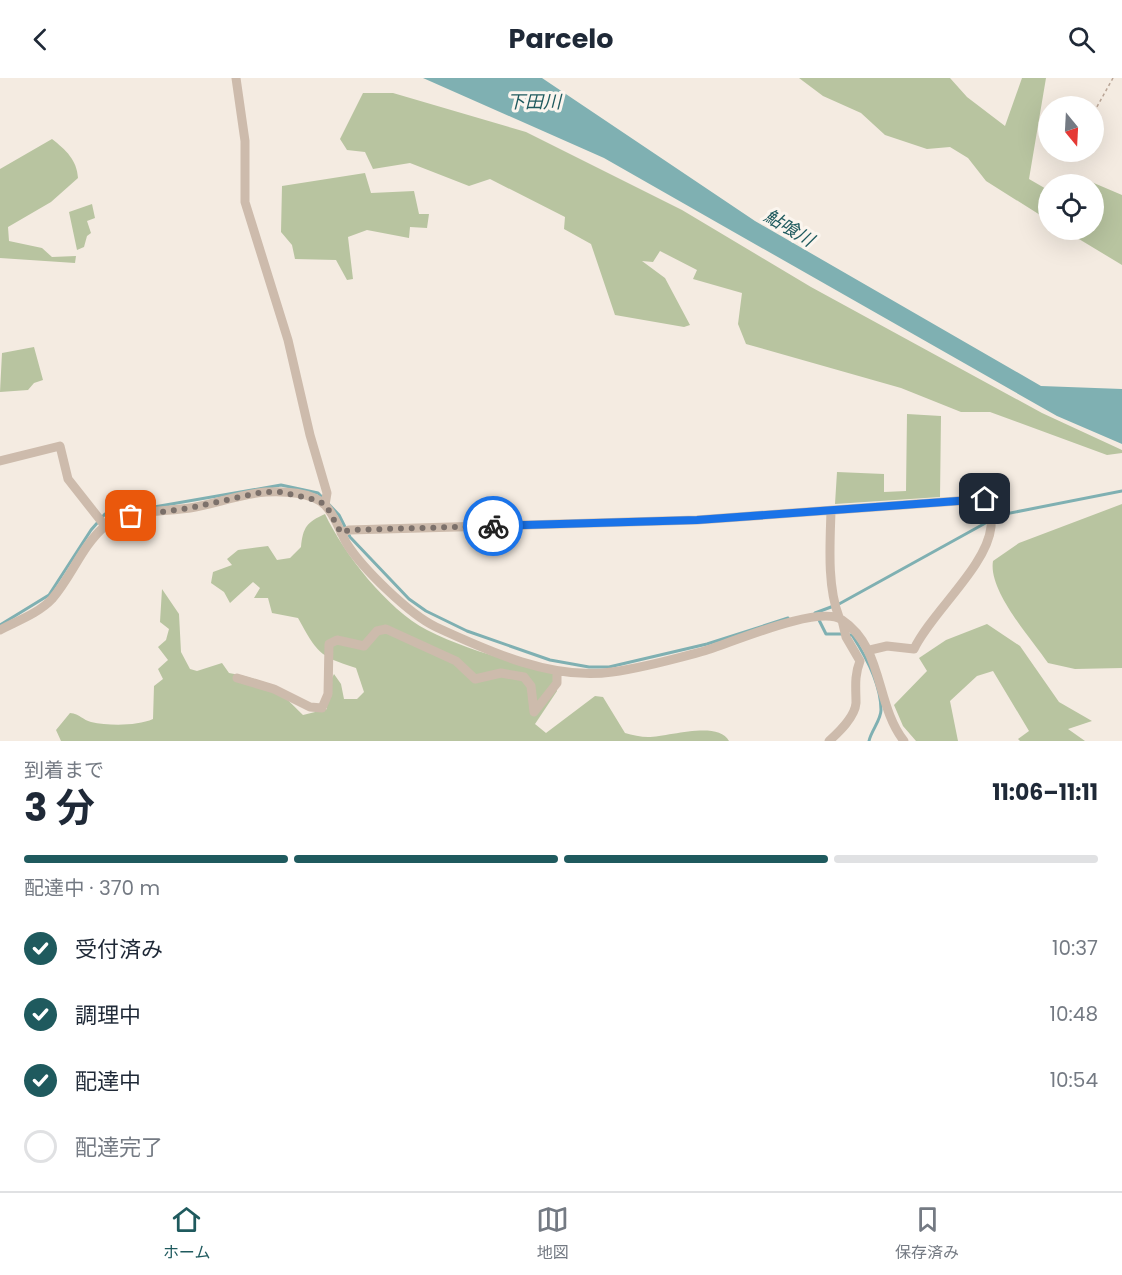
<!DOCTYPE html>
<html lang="ja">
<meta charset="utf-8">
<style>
:root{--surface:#fff;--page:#f6f6f7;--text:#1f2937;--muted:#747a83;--line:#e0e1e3;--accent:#1f5a5e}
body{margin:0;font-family:Poppins,"Noto Sans JP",sans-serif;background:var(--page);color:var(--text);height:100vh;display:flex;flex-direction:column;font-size:22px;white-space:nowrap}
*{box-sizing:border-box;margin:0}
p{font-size:20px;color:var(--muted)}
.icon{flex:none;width:33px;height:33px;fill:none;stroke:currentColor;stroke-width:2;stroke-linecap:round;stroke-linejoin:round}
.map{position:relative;height:663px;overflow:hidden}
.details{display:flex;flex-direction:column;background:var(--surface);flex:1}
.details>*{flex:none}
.needle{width:39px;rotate:162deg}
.buttons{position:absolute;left:1038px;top:18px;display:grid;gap:12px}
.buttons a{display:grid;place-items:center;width:66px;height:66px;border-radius:50%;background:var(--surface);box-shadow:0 6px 24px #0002;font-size:30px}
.pin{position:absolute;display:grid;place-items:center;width:51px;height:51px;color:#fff;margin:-26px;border-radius:12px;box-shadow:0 3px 9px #0006}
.courier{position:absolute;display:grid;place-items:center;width:60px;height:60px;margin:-30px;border:4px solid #1a73e8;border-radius:50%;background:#fff;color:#222;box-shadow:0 2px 8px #0007}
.headline em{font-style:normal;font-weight:700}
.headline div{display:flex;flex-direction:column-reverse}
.headline{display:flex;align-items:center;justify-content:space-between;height:102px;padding:0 24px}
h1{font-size:39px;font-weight:700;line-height:45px}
.bar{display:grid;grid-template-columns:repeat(4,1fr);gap:9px 6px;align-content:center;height:72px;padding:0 24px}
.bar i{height:8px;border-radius:4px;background:var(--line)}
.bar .current{background:var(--accent)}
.bar p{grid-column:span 4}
ol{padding:0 24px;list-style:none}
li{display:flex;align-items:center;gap:18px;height:66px}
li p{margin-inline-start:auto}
li .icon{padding:6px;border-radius:50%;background:var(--accent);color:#fff;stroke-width:4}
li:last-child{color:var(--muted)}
li i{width:33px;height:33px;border:3px solid var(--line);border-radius:50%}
header{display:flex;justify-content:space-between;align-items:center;height:78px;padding:0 24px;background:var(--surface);font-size:27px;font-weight:700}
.tab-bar{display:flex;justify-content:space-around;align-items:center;height:84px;border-top:2px solid var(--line);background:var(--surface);font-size:16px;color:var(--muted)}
.tab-bar a{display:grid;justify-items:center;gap:3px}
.tab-bar .current{color:var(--accent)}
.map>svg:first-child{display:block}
.green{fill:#b8c4a0}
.water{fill:#7fb0b2}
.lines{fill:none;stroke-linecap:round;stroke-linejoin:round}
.stream{stroke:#7fb0b2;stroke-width:3}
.path{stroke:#b9a596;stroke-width:1.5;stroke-dasharray:3 3;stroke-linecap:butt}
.minor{stroke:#cdbbac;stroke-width:9}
.done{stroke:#7c716b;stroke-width:6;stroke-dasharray:0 10.8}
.route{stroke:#1a73e8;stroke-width:8}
.labels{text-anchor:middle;stroke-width:6;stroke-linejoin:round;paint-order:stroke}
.water-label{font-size:18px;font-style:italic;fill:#1f5a5e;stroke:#fbf5ee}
</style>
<header><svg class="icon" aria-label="back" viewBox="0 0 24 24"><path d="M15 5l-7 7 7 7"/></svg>Parcelo<svg class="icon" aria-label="search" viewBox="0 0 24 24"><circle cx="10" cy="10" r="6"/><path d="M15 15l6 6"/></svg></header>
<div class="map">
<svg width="1122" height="663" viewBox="0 0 1122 663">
<rect width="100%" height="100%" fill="#f4ebe1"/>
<path class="green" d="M799 0H950L967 19 1005 48 1022 0H1046L1029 101 1048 112V142L986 103 968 80 950 69 927 71 885 57 861 35 823 18Z
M363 15H393L526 54 682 132 811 209 1042 335 1122 372V375L1107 377 990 334H961L901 310 746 266 738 246 742 215 693 201 697 192 660 173 653 184 642 183 665 200 690 247 684 249 615 237 591 166 564 151 565 139 490 101 469 108 410 85 373 91 365 74 347 72 340 61Z
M52 61C66 72 77 82 78 100L51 124 8 149 9 163 42 170 52 179 76 178 75 185 0 180V91Z
M365 95 371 115 414 113 419 136H429L427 150 410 149 409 160 367 152 348 159 353 201 347 202 336 182 295 181 292 167 281 154 282 108Z
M1075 97 1122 117V187L1064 152H1094V106H1069Z
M92 126 95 140 87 143 91 155 87 158 84 169 77 172 69 134Z
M34 269 43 302 34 305 28 312 0 314 2 275Z
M907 336 941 338 940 419 835 426 837 394 884 396V414L906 413Z
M1122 426V590L1075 591 1048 585C1031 560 988 513 993 483L1019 465Z
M325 436C344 476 387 531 427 552 466 572 512 583 554 596L557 613 535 646 546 655 595 618 603 619 625 655C632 657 641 659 648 659 668 659 718 642 729 663H61L56 652 70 635C80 636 83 642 91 644 109 648 137 648 153 641L154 608 163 601 158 591 168 582 158 569 166 562 169 551 160 544 162 511 179 536 181 574 190 591 197 593 222 585 229 595C269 602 275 609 303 637L327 631 325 614 334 596 341 606 344 621H357L364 614 356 590C318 578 317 574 298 540L272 535 268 520H254L260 510 253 504 230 525 224 514 211 505 213 494 232 487 227 481 238 472 268 468 277 482 290 480 301 469C303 449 307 444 325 436Z
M987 546 1020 568 1059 624 1092 643 1068 651 1085 663H1020L1018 661 1029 653 993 593 977 598 950 623 958 663H916L903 648 894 627 927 593 919 580 946 562Z"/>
<path class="water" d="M423 0H542L755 143 1041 308 1122 311V366L1057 338 604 80Z"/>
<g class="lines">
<path class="stream" d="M154 429 281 407 318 415 339 437 350 459 409 521 426 533 467 553 550 582 589 589H609L707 566 788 540
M815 535 839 526 1000 437 1122 413
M818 540 826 556H842
M0 547 49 517 91 452 105 436 129 433
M849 557H852C865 577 881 607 881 632 881 642 871 653 869 663"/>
<path class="path" d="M1094 34 1113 0"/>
<path class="minor" d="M236 0 245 63V124L288 262 310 357 327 415 325 427
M0 383 60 368 68 401 105 448
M831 433C830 466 827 508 839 539
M341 455 349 452 697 442 985 421C988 430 992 440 991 449 987 488 931 535 914 571L887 568 870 572
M0 552C17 543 39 535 52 521 72 498 82 468 104 449 124 431 164 434 190 430 215 426 240 416 266 414 283 413 312 414 325 427 335 437 340 454 347 466 363 491 409 536 436 549 488 573 553 603 612 594 642 590 674 581 704 573 731 565 819 526 842 542 884 570 875 626 904 663
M237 600 274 611 310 629 322 630 328 616 329 566 337 562 364 568 377 553 386 551 456 583 475 601 501 595 524 599 531 608 534 634 557 605V593
M829 663C839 654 855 639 856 625 856 610 854 598 860 583L846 559 842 542"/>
</g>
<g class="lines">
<path class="done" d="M131 438 190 430 263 414H281L316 422 326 427 341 455 349 452 493 448"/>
<path class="route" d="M493 448 697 442 985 421"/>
</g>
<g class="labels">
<g class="water-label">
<text x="534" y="30">下田川</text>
<text transform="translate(789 150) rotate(31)" y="6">鮎喰川</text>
</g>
</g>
</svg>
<div class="buttons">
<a><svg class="needle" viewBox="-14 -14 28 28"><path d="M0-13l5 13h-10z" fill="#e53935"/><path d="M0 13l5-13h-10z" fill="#747a83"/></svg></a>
<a><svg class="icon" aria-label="locate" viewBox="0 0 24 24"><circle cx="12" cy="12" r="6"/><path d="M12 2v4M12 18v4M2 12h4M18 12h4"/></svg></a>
</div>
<div class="pin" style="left:131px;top:438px;background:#ea580c"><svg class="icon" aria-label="bag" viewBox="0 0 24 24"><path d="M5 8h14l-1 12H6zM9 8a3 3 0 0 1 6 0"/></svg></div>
<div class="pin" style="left:985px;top:421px;background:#1f2937"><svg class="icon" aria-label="home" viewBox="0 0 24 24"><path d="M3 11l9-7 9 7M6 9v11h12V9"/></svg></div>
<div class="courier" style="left:493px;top:448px"><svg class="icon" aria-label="bike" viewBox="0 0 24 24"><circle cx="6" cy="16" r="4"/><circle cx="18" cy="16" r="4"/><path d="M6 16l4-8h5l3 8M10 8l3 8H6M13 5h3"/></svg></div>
</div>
<section class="details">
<div class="headline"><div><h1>3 分</h1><p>到着まで</p></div><em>11:06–11:11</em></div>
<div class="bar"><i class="current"></i><i class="current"></i><i class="current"></i><i></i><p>配達中 · 370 m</p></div>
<ol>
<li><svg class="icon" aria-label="check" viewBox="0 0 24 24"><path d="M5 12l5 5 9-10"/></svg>受付済み<p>10:37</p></li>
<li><svg class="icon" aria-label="check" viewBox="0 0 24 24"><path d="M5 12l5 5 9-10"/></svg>調理中<p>10:48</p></li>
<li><svg class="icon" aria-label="check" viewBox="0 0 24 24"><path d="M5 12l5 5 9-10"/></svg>配達中<p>10:54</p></li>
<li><i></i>配達完了</li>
</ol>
</section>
<nav class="tab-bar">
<a class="current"><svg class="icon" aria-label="home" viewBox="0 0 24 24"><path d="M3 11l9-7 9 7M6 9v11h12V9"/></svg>ホーム</a>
<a><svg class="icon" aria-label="map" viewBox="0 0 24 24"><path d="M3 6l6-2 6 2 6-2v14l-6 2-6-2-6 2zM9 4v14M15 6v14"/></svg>地図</a>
<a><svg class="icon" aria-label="saved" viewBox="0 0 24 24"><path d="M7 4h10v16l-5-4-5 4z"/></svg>保存済み</a>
</nav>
